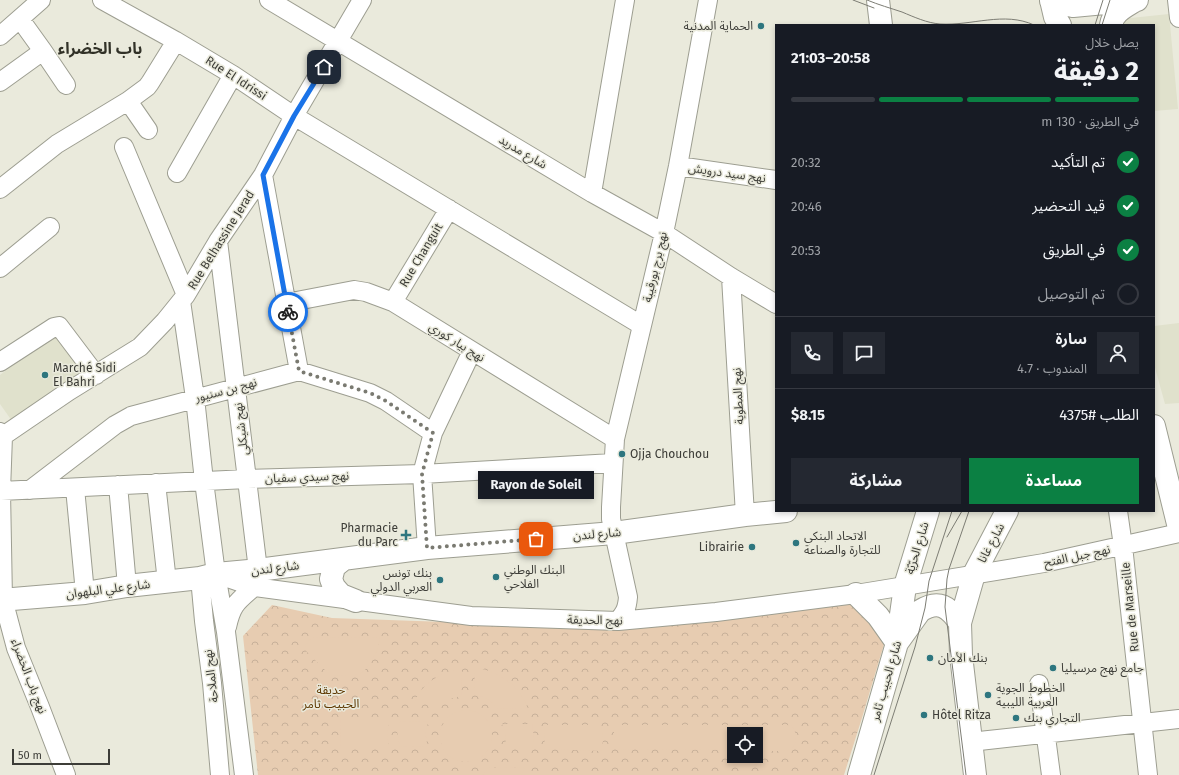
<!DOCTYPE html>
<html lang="ar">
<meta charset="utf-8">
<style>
:root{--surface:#171b24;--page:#242831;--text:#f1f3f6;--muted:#9ea1a6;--line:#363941;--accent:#0b8043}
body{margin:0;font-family:"Fira Sans","Noto Sans Arabic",sans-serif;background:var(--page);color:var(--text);direction:rtl;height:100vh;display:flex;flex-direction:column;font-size:15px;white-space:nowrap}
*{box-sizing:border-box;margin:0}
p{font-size:13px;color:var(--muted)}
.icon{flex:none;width:22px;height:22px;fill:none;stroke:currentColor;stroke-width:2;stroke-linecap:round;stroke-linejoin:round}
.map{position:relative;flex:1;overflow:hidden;direction:ltr}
.drawer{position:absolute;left:775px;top:24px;width:380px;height:488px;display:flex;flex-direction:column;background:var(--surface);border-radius:0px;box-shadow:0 2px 6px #0003;direction:rtl}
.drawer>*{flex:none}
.buttons{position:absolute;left:727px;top:727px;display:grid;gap:8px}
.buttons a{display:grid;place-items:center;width:36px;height:36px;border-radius:0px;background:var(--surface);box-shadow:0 2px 6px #0003;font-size:20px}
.scale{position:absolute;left:12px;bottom:10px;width:98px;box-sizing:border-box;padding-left:4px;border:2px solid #3d3d38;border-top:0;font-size:11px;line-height:14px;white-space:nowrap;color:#3d3d38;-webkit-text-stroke:3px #eaeadc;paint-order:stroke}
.pin{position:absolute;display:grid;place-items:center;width:34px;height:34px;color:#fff;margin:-17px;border-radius:8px;box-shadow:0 2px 6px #0006}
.courier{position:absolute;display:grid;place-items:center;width:40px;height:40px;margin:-20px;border:3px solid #1a73e8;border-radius:50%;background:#fff;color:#222;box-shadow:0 1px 5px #0007}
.bubble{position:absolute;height:28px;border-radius:0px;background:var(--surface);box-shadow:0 2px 6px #0003;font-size:13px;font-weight:700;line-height:28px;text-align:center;direction:rtl}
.headline em{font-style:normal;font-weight:700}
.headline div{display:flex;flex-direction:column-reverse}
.headline{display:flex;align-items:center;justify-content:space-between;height:68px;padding:0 16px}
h1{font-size:26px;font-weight:700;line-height:30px}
.bar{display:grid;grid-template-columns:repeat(4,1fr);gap:6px 4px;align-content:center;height:48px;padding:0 16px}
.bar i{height:5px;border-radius:3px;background:var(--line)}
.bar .on{background:var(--accent)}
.bar p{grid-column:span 4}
.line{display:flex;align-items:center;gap:10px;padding:0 16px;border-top:1px solid var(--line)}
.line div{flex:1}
.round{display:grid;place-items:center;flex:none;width:42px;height:42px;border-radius:0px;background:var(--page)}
ol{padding:0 16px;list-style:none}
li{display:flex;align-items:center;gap:12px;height:44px}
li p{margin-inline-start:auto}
li .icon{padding:4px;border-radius:50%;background:var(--accent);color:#fff;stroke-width:4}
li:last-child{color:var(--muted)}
li i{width:22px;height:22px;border:2px solid var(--line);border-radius:50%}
.button{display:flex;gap:8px;margin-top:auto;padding:8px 16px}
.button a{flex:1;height:46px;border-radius:0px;background:var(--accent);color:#fff;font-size:16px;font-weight:700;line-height:46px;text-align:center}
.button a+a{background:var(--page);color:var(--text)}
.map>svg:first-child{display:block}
.built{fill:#e0e1cc}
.park{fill:url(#park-crowns);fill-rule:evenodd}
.garden{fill:#e7ccb1}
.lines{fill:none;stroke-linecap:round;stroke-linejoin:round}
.minor-casing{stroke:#9d9e91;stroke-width:20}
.major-casing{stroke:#9d9e91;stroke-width:24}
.minor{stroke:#fff;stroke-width:18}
.major{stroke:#fff;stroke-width:22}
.tram{stroke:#7d7d74;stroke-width:1}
.done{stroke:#7a7a71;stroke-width:4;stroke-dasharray:0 7.2}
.route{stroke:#1a73e8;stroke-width:5}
.poi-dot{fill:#2e767f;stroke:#eaeadc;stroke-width:1.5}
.labels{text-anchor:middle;stroke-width:3;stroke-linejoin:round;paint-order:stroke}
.poi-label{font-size:12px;fill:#3d3d38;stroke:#eaeadc;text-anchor:start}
.street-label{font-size:12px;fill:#3d3d38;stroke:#eaeadc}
.park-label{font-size:12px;fill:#5e3801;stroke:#eaeadc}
.district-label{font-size:16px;font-weight:bold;fill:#313127;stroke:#eaeadc}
</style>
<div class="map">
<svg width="1179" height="775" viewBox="0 0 1179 775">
<defs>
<pattern id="park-crowns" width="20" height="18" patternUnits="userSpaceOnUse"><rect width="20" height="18" fill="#e7ccb1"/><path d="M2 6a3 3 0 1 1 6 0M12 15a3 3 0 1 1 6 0" fill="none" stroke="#c7b099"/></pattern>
</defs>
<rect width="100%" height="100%" fill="#eaeadc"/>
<path class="built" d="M1169 14 1178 109 1154 111V25H1120L1121 19Z
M1179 323V403L1165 404 1154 364V326Z
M59 329 91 375 12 421 0 404V375Z"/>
<path class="park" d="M854 603 885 641 861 721 844 775H258L243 636 272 605 332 618 618 628ZM734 734H756V756H734Z"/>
<path class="garden" d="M379 637C380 644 377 652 373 658 370 662 368 667 364 671 356 678 340 675 330 675L306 651 305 646 311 638Z
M475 668C497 670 521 686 528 709L496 708C492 700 483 696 474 695Z
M455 670H462L461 696 449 699 439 704H414C420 685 437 675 455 670Z
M440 736a26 26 0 1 1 52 0a26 26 0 1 1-52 0Z
M341 720H390C387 729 387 737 389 746H340Z
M429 721C425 730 425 737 428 746L400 747 397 731 400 722Z
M502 724H532L534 737 532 749H504C507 740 506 732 502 724Z
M544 725H601L603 741 601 751 544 749 545 737Z
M614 725H787L792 726C797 733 797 741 792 749L784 751H756V734H734V750L614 749Z
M525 767 521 775H482L486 772 488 768Z"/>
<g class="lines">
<g class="minor-casing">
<path id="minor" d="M102 0 176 41 233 75 294 116 641 325
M269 0 592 193 664 233 731 277 776 304
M1177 0 1179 18
M20 19 43 51 66 85
M0 36 41 0
M0 82 43 51
M148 130 128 101 147 87 150 83 176 41
M124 147 186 295
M678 166 776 180
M177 173 233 75
M263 175 299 371
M0 189 57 144 128 101
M592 193 625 0
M218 241 258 570
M0 268 50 227
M731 277 745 515
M181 301 195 398 204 481 216 574 226 632 244 775
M393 302 449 209
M286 303 354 290 366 292 393 302 615 439
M0 362 54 327 59 326 96 375
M0 432 3 436 1 491 3 599 16 648 40 707 66 775
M3 436 69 391 140 347 165 321 186 295 218 241 263 175 294 116 362 0
M156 483 167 582
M118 485 127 586
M75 488 85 593
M30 490 115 425 131 416 299 371 370 393 386 401 433 433
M1 491 247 479 422 474 613 463
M1118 511 1123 546 1148 775
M427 548 422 474 433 433 472 351
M219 575 254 587 471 616 618 621 716 612 856 594 1044 563 1179 533
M200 578 204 621 212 683 220 775
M618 621C625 612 627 609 628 597L611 519V507L615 439 664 233 678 166 708 0
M227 627C232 604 237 602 254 587
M1039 684 1051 775
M970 742 1179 719"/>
</g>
<g class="major-casing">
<path id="major" d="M878 0 881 25
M1051 0 1055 17 1060 25
M1051 1 1073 6 1137 0
M1111 25C1113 12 1125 7 1136 0
M1154 426 1179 528
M344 559 334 567 331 579 334 587 341 595 356 601
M856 594 878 616 897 643 920 611C939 599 949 607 960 623
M0 600 85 593 127 586 200 578 216 574 258 570 427 548 614 533 745 515 786 511
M859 775 897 643 905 586 928 511
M975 775 961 655 960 623 974 574 1007 511"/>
</g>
<use href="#minor" class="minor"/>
<use href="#major" class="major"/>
<path class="tram" d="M853 0 874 8
M867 0C879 5 890 8 902 12 914 17 927 23 940 24 972 26 1004 11 1034 25
M1095 25 1103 0
M1102 25 1110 0
M947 537 962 511
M874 775 915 647 925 608 929 581 952 511
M966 775 945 607 947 579 949 569 969 511"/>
</g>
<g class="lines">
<path class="done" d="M288 312 299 371 370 393 386 401 433 433 422 474 427 548 536 539"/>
<path class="route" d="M288 312 263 175 294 116 324 67"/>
</g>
<g class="poi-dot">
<circle cx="761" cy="26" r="4"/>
<circle cx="45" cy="375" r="4"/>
<circle cx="622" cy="454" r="4"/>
<path d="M404 529h4v4h4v4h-4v4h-4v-4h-4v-4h4z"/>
<circle cx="796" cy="543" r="4"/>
<circle cx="752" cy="547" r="4"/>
<circle cx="496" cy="577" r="4"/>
<circle cx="440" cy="580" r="4"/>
<circle cx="930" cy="658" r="4"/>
<circle cx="1053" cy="668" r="4"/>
<circle cx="988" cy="695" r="4"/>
<circle cx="924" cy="715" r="4"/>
<circle cx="1016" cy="718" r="4"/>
</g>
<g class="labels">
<g class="poi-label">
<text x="753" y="30" text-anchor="end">الحماية المدنية</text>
<text x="53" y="372">Marché Sidi<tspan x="53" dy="14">El Bahri</tspan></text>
<text x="630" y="458">Ojja Chouchou</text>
<text x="398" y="532" text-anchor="end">Pharmacie<tspan x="398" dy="14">du Parc</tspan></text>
<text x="804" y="540">الاتحاد البنكي<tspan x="804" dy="14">للتجارة والصناعة</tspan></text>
<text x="744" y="551" text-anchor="end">Librairie</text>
<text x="504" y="574">البنك الوطني<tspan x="504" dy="14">الفلاحي</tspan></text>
<text x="432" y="577" text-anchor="end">بنك تونس<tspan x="432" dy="14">العربي الدولي</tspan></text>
<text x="938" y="662">بنك الأمان</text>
<text x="1061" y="672">جامع نهج مرسيليا</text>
<text x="996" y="692">الخطوط الجوية<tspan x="996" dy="14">العربية الليبية</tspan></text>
<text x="932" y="719">Hôtel Ritza</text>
<text x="1024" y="722">التجاري بنك</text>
</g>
<g class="street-label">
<text transform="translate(236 78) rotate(33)" y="4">Rue El Idrissi</text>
<text transform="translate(523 152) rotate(31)" y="4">شارع مدريد</text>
<text transform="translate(727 173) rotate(8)" y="4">نهج سيد درويش</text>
<text transform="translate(221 240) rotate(-58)" y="4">Rue Belhassine Jerad</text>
<text transform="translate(421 255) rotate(-59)" y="4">Rue Changuit</text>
<text transform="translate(655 267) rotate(-77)" y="4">نهج برج بورقيبة</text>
<text transform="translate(457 342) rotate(32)" y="4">نهج بيار كوري</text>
<text transform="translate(226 390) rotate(-15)" y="4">نهج بن سنيور</text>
<text transform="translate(738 396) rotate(-93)" y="4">نهج المطوية</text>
<text transform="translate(241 429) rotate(-97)" y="4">نهج شيكلي</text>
<text transform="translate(307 477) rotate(-2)" y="4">نهج سيدي سفيان</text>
<text transform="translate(597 534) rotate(-5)" y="4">شارع لندن</text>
<text transform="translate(991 543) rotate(-62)" y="4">شارع غانا</text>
<text transform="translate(917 548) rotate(-73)" y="4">شارع الحرّيّة</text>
<text transform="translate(1077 556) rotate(-12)" y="4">نهج جبل الفتح</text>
<text transform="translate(275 568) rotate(-7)" y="4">شارع لندن</text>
<text transform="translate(108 589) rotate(-7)" y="4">شارع علي البلهوان</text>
<text transform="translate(1130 607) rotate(-96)" y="4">Rue de Marseille</text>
<text transform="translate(595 620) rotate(1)" y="4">نهج الحديقة</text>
<text transform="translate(29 676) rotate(69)" y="4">نهج باب الخضراء</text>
<text transform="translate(211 676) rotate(-97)" y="4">نهج الملاحة</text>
<text transform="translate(886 681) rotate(-74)" y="4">شارع الحبيب ثامر</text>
</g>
<g class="park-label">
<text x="331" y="694">حديقة<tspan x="331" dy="14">الحبيب ثامر</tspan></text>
</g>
<g class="district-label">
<text x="100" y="54">باب الخضراء</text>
</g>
</g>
</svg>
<div class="buttons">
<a><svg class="icon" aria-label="locate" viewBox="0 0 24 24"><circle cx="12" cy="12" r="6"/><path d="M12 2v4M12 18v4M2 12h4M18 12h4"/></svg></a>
</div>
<div class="scale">50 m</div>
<div class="pin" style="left:536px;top:539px;background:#ea580c"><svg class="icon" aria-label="bag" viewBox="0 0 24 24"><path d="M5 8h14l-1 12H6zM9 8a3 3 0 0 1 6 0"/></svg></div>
<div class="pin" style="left:324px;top:67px;background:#1f2937"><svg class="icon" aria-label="home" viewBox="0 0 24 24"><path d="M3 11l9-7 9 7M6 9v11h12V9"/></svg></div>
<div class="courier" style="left:288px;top:312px"><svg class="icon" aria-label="bike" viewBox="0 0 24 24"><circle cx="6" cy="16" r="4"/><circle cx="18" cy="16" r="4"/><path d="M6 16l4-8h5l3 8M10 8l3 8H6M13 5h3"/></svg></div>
<div class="bubble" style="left:478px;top:471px;width:116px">Rayon de Soleil</div>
<section class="drawer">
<div class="headline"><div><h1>2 دقيقة</h1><p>يصل خلال</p></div><em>20:58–21:03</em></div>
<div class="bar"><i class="on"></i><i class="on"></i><i class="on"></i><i></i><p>في الطريق · 130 m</p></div>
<ol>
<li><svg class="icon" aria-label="check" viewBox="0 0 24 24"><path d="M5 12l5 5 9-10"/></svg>تم التأكيد<p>20:32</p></li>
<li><svg class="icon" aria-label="check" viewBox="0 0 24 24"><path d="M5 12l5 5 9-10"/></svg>قيد التحضير<p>20:46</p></li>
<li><svg class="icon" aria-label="check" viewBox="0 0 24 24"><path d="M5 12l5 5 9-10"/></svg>في الطريق<p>20:53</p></li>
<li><i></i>تم التوصيل</li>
</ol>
<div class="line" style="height:72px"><a class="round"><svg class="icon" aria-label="person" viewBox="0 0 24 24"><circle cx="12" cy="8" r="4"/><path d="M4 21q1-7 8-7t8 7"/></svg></a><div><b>سارة</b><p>المندوب · 4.7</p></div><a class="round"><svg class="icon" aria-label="chat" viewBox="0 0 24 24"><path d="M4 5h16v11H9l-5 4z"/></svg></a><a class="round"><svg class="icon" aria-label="phone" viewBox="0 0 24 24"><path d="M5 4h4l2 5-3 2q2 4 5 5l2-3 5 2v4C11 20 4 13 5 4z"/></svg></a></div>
<div class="line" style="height:52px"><div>الطلب #4375</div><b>$8.15</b></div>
<div class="button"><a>مساعدة</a><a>مشاركة</a></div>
</section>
</div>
